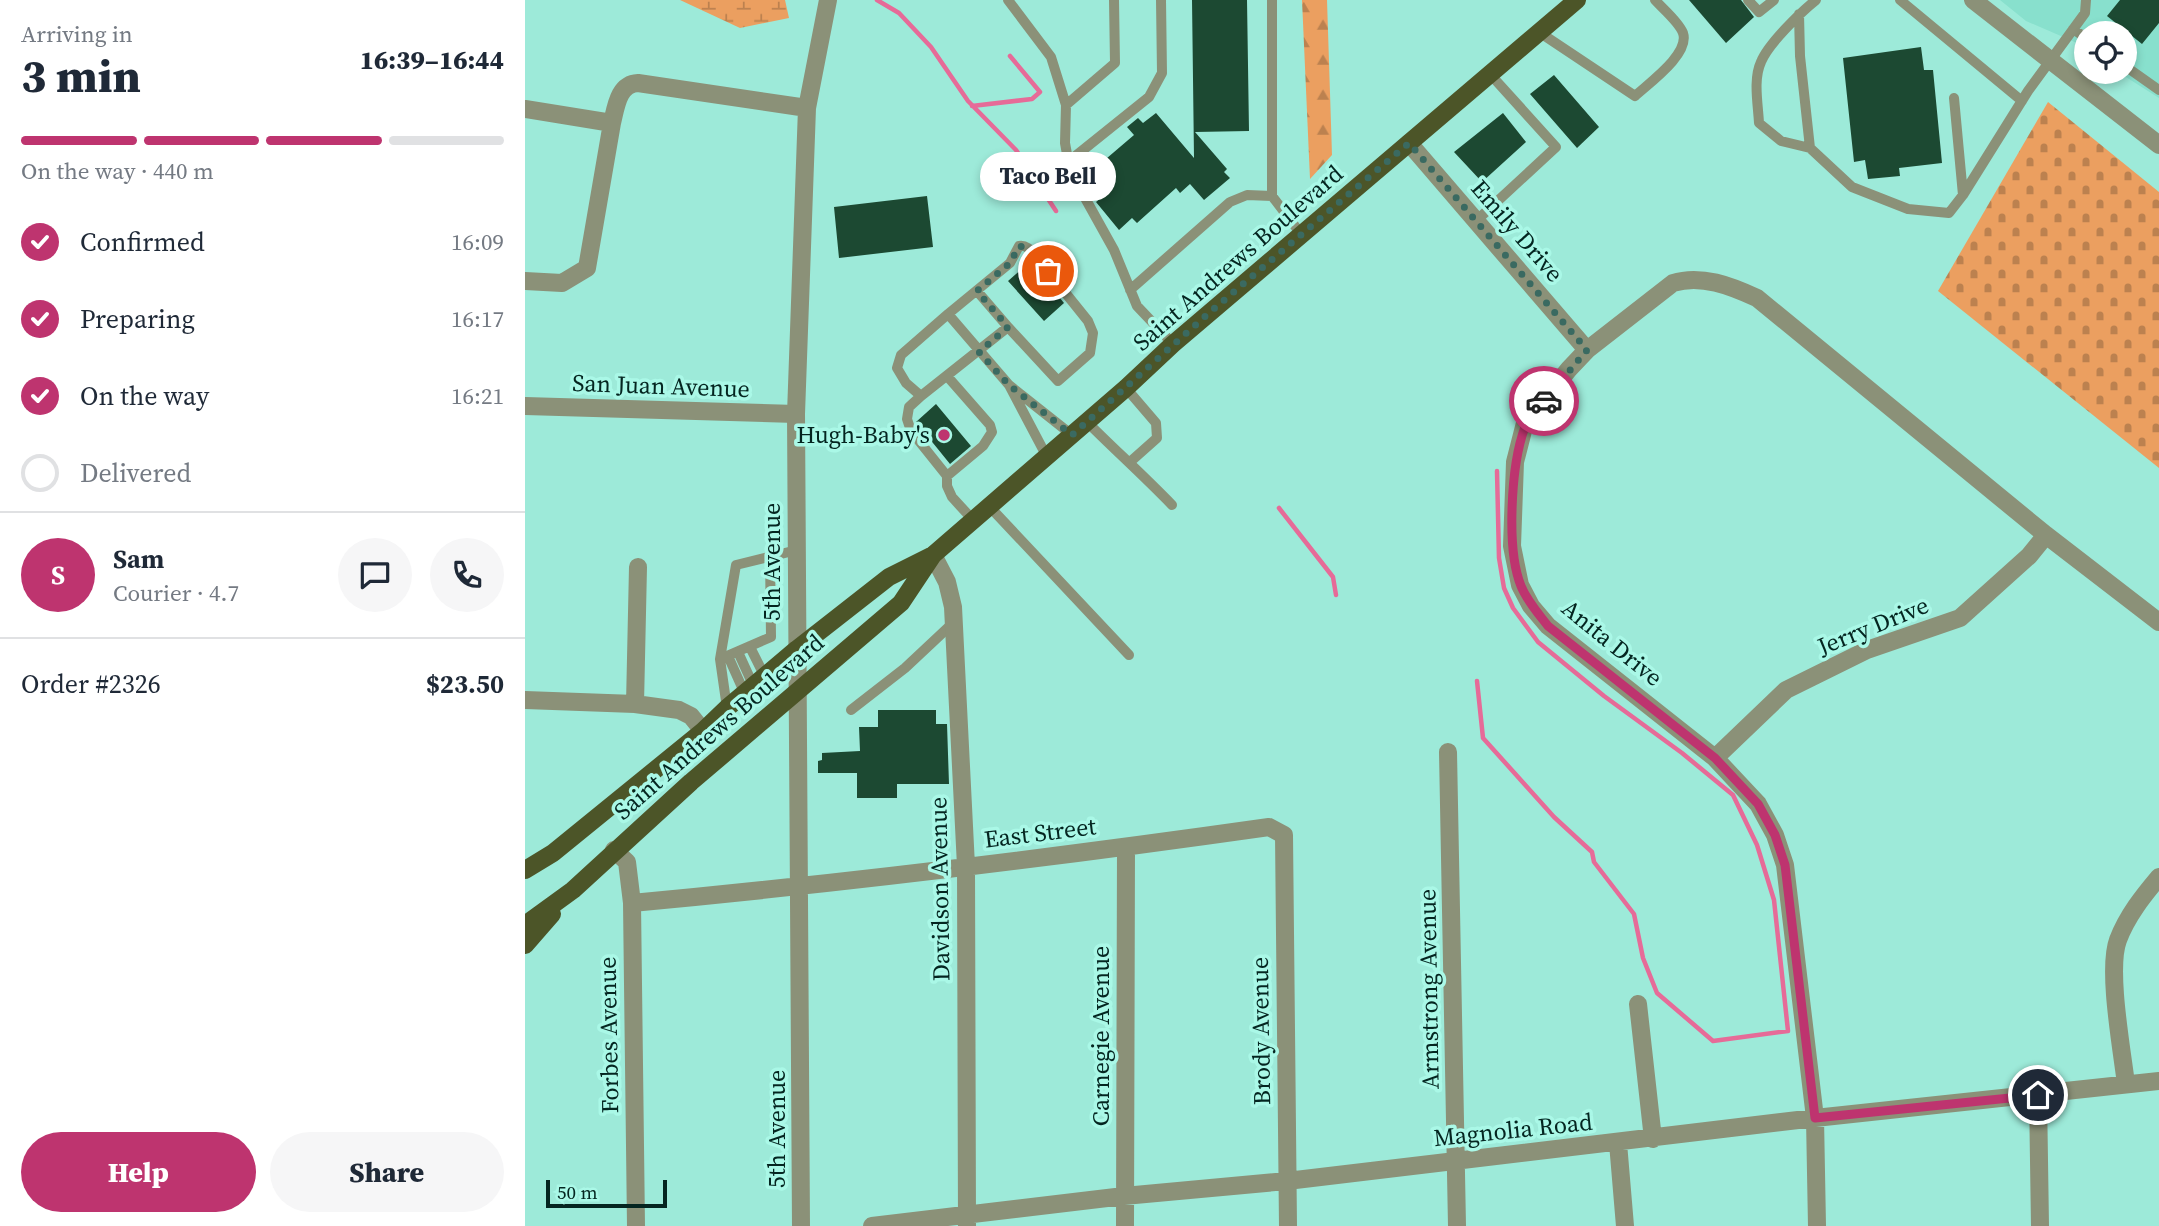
<!DOCTYPE html>
<meta charset="utf-8">
<style>
:root{--surface:#fff;--page:#f6f6f7;--text:#1f2937;--muted:#747a83;--line:#e0e1e3;--accent:#be346f}
body{margin:0;font-family:"Source Serif 4",serif;background:var(--page);color:var(--text);height:100vh;display:flex;flex-direction:column;font-size:26px;white-space:nowrap}
*{box-sizing:border-box;margin:0}
p{font-size:23px;color:var(--muted)}
.icon{flex:none;width:38px;height:38px;fill:none;stroke:currentColor;stroke-width:2;stroke-linecap:round;stroke-linejoin:round}
.map{position:relative;flex:1;overflow:hidden}
.panel{display:flex;flex-direction:column;background:var(--surface);width:525px}
.panel>*{flex:none}
.controls{position:absolute;left:1549px;top:21px;display:grid;gap:14px}
.controls a{display:grid;place-items:center;width:63px;height:63px;border-radius:50%;background:var(--surface);box-shadow:0 4px 10px #0003;font-size:35px}
.scale{position:absolute;left:21px;bottom:18px;width:121px;box-sizing:border-box;padding-left:7px;border:4px solid #042520;border-top:0;font-size:19px;line-height:24px;white-space:nowrap;color:#042520;-webkit-text-stroke:5px #aaf8e7;paint-order:stroke}
.pin{position:absolute;display:grid;place-items:center;width:60px;height:60px;color:#fff;margin:-30px;border:4px solid #fff;border-radius:50%;box-shadow:0 2px 7px #0007}
.courier{position:absolute;display:grid;place-items:center;width:70px;height:70px;margin:-35px;border:5px solid #be346f;border-radius:50%;background:#fff;color:#222;box-shadow:0 2px 9px #0007}
.bubble{position:absolute;height:49px;border-radius:24px;background:var(--surface);box-shadow:0 4px 10px #0003;font-size:23px;font-weight:800;line-height:49px;text-align:center}
.overview em{font-style:normal;font-weight:800}
.overview div{display:flex;flex-direction:column-reverse}
.overview{display:flex;align-items:center;justify-content:space-between;height:119px;padding:0 21px}
h1{font-size:46px;font-weight:800;line-height:52px}
.bar{display:grid;grid-template-columns:repeat(4,1fr);gap:10px 7px;align-content:center;height:84px;padding:0 21px}
.bar i{height:9px;border-radius:5px;background:var(--line)}
.bar .selected{background:var(--accent)}
.bar p{grid-column:span 4}
.line{display:flex;align-items:center;gap:18px;padding:0 21px;border-top:2px solid var(--line)}
.line div{flex:1}
.round{display:grid;place-items:center;flex:none;width:74px;height:74px;border-radius:37px;background:var(--page)}
ol{padding:0 21px;list-style:none}
li{display:flex;align-items:center;gap:21px;height:77px}
li p{margin-inline-start:auto}
li .icon{padding:7px;border-radius:50%;background:var(--accent);color:#fff;stroke-width:4}
li:last-child{color:var(--muted)}
li i{width:38px;height:38px;border:4px solid var(--line);border-radius:50%}
.action{display:flex;gap:14px;margin-top:auto;padding:14px 21px}
.action a{flex:1;height:80px;border-radius:42px;background:var(--accent);color:#fff;font-size:28px;font-weight:800;line-height:80px;text-align:center}
.action a+a{background:var(--page);color:var(--text)}
main{display:flex;flex:1;min-height:0}
.map>svg:first-child{display:block}
.built{fill:#88e0cd}
.forest{fill:url(#forest-firs)}
.wetland{fill:url(#wetland-marsh)}
.cemetery{fill:url(#cemetery-stones)}
.lines{fill:none;stroke-linecap:round;stroke-linejoin:round}
.stream{stroke:#e66b98;stroke-width:4.5}
.building{fill:#1c4932}
.service{stroke:#8b9178;stroke-width:10}
.minor{stroke:#8b9178;stroke-width:18}
.primary{stroke:#4c5528;stroke-width:18}
.done{stroke:#3a6a61;stroke-width:7;stroke-dasharray:0 12.6}
.route{stroke:#be346f;stroke-width:9}
.poi-dot{fill:#be346f;stroke:#aaf8e7;stroke-width:2.5}
.labels{text-anchor:middle;stroke-width:7;stroke-linejoin:round;paint-order:stroke}
.street-label{font-size:24px;fill:#042520;stroke:#aaf8e7}
.poi-label{font-size:24px;fill:#042520;stroke:#aaf8e7;text-anchor:end}
</style>
<main>
<section class="panel">
<div class="overview"><div><h1>3 min</h1><p>Arriving in</p></div><em>16:39–16:44</em></div>
<div class="bar"><i class="selected"></i><i class="selected"></i><i class="selected"></i><i></i><p>On the way · 440 m</p></div>
<ol>
<li><svg class="icon" aria-label="check" viewBox="0 0 24 24"><path d="M5 12l5 5 9-10"/></svg>Confirmed<p>16:09</p></li>
<li><svg class="icon" aria-label="check" viewBox="0 0 24 24"><path d="M5 12l5 5 9-10"/></svg>Preparing<p>16:17</p></li>
<li><svg class="icon" aria-label="check" viewBox="0 0 24 24"><path d="M5 12l5 5 9-10"/></svg>On the way<p>16:21</p></li>
<li><i></i>Delivered</li>
</ol>
<div class="line" style="height:126px"><b class="round" style="background:var(--accent);color:#fff">S</b><div><b>Sam</b><p>Courier · 4.7</p></div><a class="round"><svg class="icon" aria-label="chat" viewBox="0 0 24 24"><path d="M4 5h16v11H9l-5 4z"/></svg></a><a class="round"><svg class="icon" aria-label="phone" viewBox="0 0 24 24"><path d="M5 4h4l2 5-3 2q2 4 5 5l2-3 5 2v4C11 20 4 13 5 4z"/></svg></a></div>
<div class="line" style="height:91px"><div>Order #2326</div><b>$23.50</b></div>
<div class="action"><a>Help</a><a>Share</a></div>
</section>
<div class="map">
<svg width="1634" height="1226" viewBox="0 0 1634 1226">
<defs>
<pattern id="forest-firs" width="22" height="20" patternUnits="userSpaceOnUse" patternTransform="scale(1.75)"><rect width="22" height="20" fill="#eb9f60"/><path d="M5 1l3.5 6h-7zM16 11l3.5 6h-7z" fill="#bc814f"/></pattern>
<pattern id="wetland-marsh" width="20" height="14" patternUnits="userSpaceOnUse" patternTransform="scale(1.75)"><rect width="20" height="14" fill="#eb9f60"/><path d="M1 5h8M5 5V1M11 12h8M15 12V8" fill="none" stroke="#bc814f"/></pattern>
<pattern id="cemetery-stones" width="16" height="16" patternUnits="userSpaceOnUse" patternTransform="scale(1.75)"><rect width="16" height="16" fill="#eb9f60"/><path d="M2 7V4a2 2 0 0 1 4 0v3zM10 15v-3a2 2 0 0 1 4 0v3z" fill="#bc814f"/></pattern>
</defs>
<rect width="100%" height="100%" fill="#9dead9"/>
<path class="built" d="M1475 0H1634V98L1593 72H1600V33H1561V49L1552 43 1501 21Z"/>
<path class="forest" d="M777 0H802L807 155 785 179Z"/>
<path class="wetland" d="M155 0H260L264 18 215 28Z"/>
<path class="cemetery" d="M1523 102 1634 192V468L1413 291Z"/>
<g class="lines">
<path class="stream" d="M352 0 374 13 406 47 443 101 491 150 531 211
M447 106 507 99 515 92 485 56
M754 508 808 577 811 595
M952 681 958 738 1029 817 1067 852 1069 862 1109 914 1118 958 1132 993 1188 1041 1263 1031 1249 900 1232 845 1208 795 1157 753 1079 696 1013 642 988 608 979 588 974 558 972 471"/>
</g>
<path class="building" d="M667 0H722L724 131 670 132 702 169 699 172 705 178 679 200 665 184 655 193 651 188 612 223 607 218 594 230 571 202 585 190 568 170 609 135 602 127 613 118 618 123 631 113 669 158Z
M1164 0H1216L1229 17 1201 43Z
M1595 0H1634V23L1617 44 1582 16Z
M1396 47 1399 70H1408L1417 163 1374 168 1375 176 1343 179 1340 160 1329 162 1318 58Z
M1029 75 1074 127 1052 148 1005 94Z
M978 113 1001 142 957 182 929 152Z
M402 196 408 247 314 258 309 207Z
M505 262 539 303 519 321 483 281Z
M411 404 446 446 425 464 391 422Z
M353 710H411V724H422L424 784H372V798H332V773H293V761L297 760V753L335 751 334 727H353Z"/>
<g class="lines">
<path class="service" d="M483 0 526 57 541 105 540 143 545 171 589 250 612 306 648 344
M747 0V196L776 234
M1223 0 1234 12 1249 0
M1375 0 1497 101
M1274 14 1275 56 1285 148 1327 187 1383 209 1424 213 1438 195 1503 91 1560 13 1561 0
M1548 29 1561 38
M1014 32 1110 96C1124 83 1165 54 1158 33 1154 22 1138 9 1130 0
M1600 66 1634 90
M1429 98 1438 195
M541 105 590 63 589 0
M1285 148 1256 141 1234 123C1233 104 1228 79 1236 62 1243 44 1276 12 1291 0
M543 162 624 97 637 73 636 0
M951 221 1031 147 965 74
M605 290 705 202 722 195 747 196
M452 291 483 327
M423 314 485 263 494 246C501 245 505 249 510 255L563 321 568 333 565 353 533 381 483 327 396 396 381 383 372 368 376 355 423 314 484 385
M601 388 631 423 632 438 605 462
M396 396 384 407 382 419 386 431 422 476V486L427 497 448 520
M562 422C590 450 619 476 647 505
M522 457 484 385 547 435
M422 476 458 446 467 432 465 425 422 376
M464 506 604 655
M245 557 246 637 195 659 211 565 272 550
M225 647 240 677
M213 652 229 687
M203 656 220 694
M195 659 202 708
M326 710 380 668 428 623"/>
<path class="minor" d="M1448 0 1634 145
M0 109 87 123C91 107 93 84 113 83L282 108
M884 143 1062 350
M0 281 37 283 62 268 87 123
M0 406 271 414
M408 555 422 582 428 607 441 866 442 1226
M0 700 110 704 154 710 166 716 178 731
M110 704 113 567
M923 752 932 1226
M1190 758 1261 690 1342 650 1435 618 1504 556 1521 535
M89 850 102 862 107 903 111 1226
M107 903C320 883 532 857 744 827L759 835 763 1226
M1113 1004 1128 1139
M1601 1084C1597 1050 1582 969 1593 940 1602 916 1618 896 1634 877
M1513 1095 1515 1226
M1093 1143 1100 1226
M276 1226 271 414 282 108 303 0
M347 1226 599 1196 762 1181 1290 1118 1634 1081
M600 1226 601 847
M1292 1226 1290 1118 1260 865 1250 835 1233 804 1190 758 1023 626 1006 606 995 585 987 546 990 462 1000 423 1044 369 1062 350 1148 283C1176 274 1206 286 1232 298L1521 535 1634 622"/>
<path class="primary" d="M0 870 28 853 178 731 202 708 272 649 364 577 408 555 601 388 648 344 1052 0
M0 925 48 890 166 782 376 603 408 555
M0 945 27 914"/>
</g>
<g class="lines">
<path class="done" d="M523 271 504 248 494 246 485 263 452 291 483 327 454 352 484 385 547 435 684 313 884 143 1062 350 1019 401"/>
<path class="route" d="M1019 401C1012 408 1003 417 1000 427 986 464 981 549 996 586 1002 601 1013 613 1023 626L1190 758 1233 804 1250 835 1260 865 1290 1118 1513 1095"/>
</g>
<circle class="poi-dot" cx="419" cy="435" r="7"/>
<g class="labels">
<g class="street-label">
<text transform="translate(992 231) rotate(49)" y="8">Emily Drive</text>
<text transform="translate(713 258) rotate(-41)" y="8">Saint Andrews Boulevard</text>
<text transform="translate(136 386) rotate(2)" y="8">San Juan Avenue</text>
<text transform="translate(247 562) rotate(-90)" y="8">5th Avenue</text>
<text transform="translate(1348 626) rotate(-22)" y="8">Jerry Drive</text>
<text transform="translate(1087 643) rotate(39)" y="8">Anita Drive</text>
<text transform="translate(194 727) rotate(-41)" y="8">Saint Andrews Boulevard</text>
<text transform="translate(515 833) rotate(-7)" y="8">East Street</text>
<text transform="translate(415 889) rotate(-91)" y="8">Davidson Avenue</text>
<text transform="translate(904 989) rotate(-91)" y="8">Armstrong Avenue</text>
<text transform="translate(736 1031) rotate(-91)" y="8">Brody Avenue</text>
<text transform="translate(84 1035) rotate(-91)" y="8">Forbes Avenue</text>
<text transform="translate(576 1036) rotate(-90)" y="8">Carnegie Avenue</text>
<text transform="translate(252 1129) rotate(-90)" y="8">5th Avenue</text>
<text transform="translate(988 1130) rotate(-6)" y="8">Magnolia Road</text>
</g>
<g class="poi-label">
<text x="405" y="443">Hugh-Baby's</text>
</g>
</g>
</svg>
<div class="controls">
<a><svg class="icon" aria-label="locate" viewBox="0 0 24 24"><circle cx="12" cy="12" r="6"/><path d="M12 2v4M12 18v4M2 12h4M18 12h4"/></svg></a>
</div>
<div class="scale">50 m</div>
<div class="pin" style="left:523px;top:271px;background:#ea580c"><svg class="icon" aria-label="bag" viewBox="0 0 24 24"><path d="M5 8h14l-1 12H6zM9 8a3 3 0 0 1 6 0"/></svg></div>
<div class="pin" style="left:1513px;top:1095px;background:#1f2937"><svg class="icon" aria-label="home" viewBox="0 0 24 24"><path d="M3 11l9-7 9 7M6 9v11h12V9"/></svg></div>
<div class="courier" style="left:1019px;top:401px"><svg class="icon" aria-label="car" viewBox="0 0 24 24"><path d="M5 17H2v-5l4-1 3-4h7l3 4 3 1v5h-3M9 17h6M6 11h13"/><circle cx="7" cy="17" r="2"/><circle cx="17" cy="17" r="2"/></svg></div>
<div class="bubble" style="left:455px;top:152px;width:136px">Taco Bell</div>
</div>
</main>
